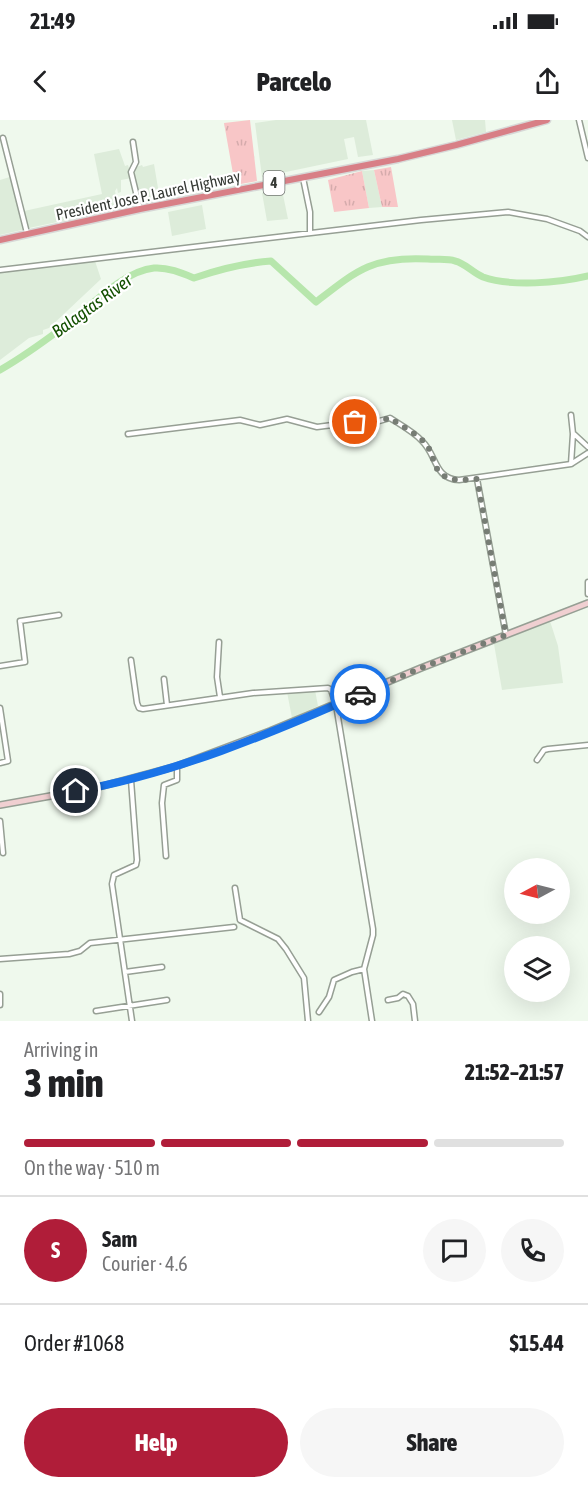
<!DOCTYPE html>
<meta charset="utf-8">
<style>
:root{--surface:#fff;--page:#f6f6f6;--text:#202124;--muted:#757577;--line:#e0e0e0;--accent:#b01d39}
body{margin:0;font-family:"Asap Condensed",sans-serif;background:var(--page);color:var(--text);height:100vh;display:flex;flex-direction:column;font-size:22px;white-space:nowrap}
*{box-sizing:border-box;margin:0}
p{font-size:20px;color:var(--muted)}
.icon{flex:none;width:33px;height:33px;fill:none;stroke:currentColor;stroke-width:2;stroke-linecap:round;stroke-linejoin:round}
.map{position:relative;height:901px;overflow:hidden}
.panel{display:flex;flex-direction:column;background:var(--surface);flex:1}
.panel>*{flex:none}
.needle{width:39px;rotate:263deg}
.tools{position:absolute;left:504px;top:738px;display:grid;gap:12px}
.tools a{display:grid;place-items:center;width:66px;height:66px;border-radius:50%;background:var(--surface);box-shadow:0 6px 24px #0002;font-size:30px}
.pin{position:absolute;display:grid;place-items:center;width:51px;height:51px;color:#fff;margin:-26px;border:3px solid #fff;border-radius:50%;box-shadow:0 2px 6px #0007}
.courier{position:absolute;display:grid;place-items:center;width:60px;height:60px;margin:-30px;border:4px solid #1a73e8;border-radius:50%;background:#fff;color:#222;box-shadow:0 2px 8px #0007}
.overview em{font-style:normal;font-weight:800}
.overview div{display:flex;flex-direction:column-reverse}
.overview{display:flex;align-items:center;justify-content:space-between;height:102px;padding:0 24px}
h1{font-size:39px;font-weight:800;line-height:45px}
.bar{display:grid;grid-template-columns:repeat(4,1fr);gap:9px 6px;align-content:center;height:72px;padding:0 24px}
.bar i{height:8px;border-radius:4px;background:var(--line)}
.bar .selected{background:var(--accent)}
.bar p{grid-column:span 4}
.line{display:flex;align-items:center;gap:15px;padding:0 24px;border-top:2px solid var(--line)}
.line div{flex:1}
.round{display:grid;place-items:center;flex:none;width:63px;height:63px;border-radius:32px;background:var(--page)}
.button{display:flex;gap:12px;margin-top:auto;padding:12px 24px}
.button a{flex:1;height:69px;border-radius:36px;background:var(--accent);color:#fff;font-size:24px;font-weight:800;line-height:69px;text-align:center}
.button a+a{background:var(--page);color:var(--text)}
.status{display:flex;justify-content:space-between;align-items:center;height:42px;padding:0 30px;background:var(--surface);direction:ltr}
.status svg{height:16px;fill:currentColor}
header{display:flex;justify-content:space-between;align-items:center;height:78px;padding:0 24px;background:var(--surface);font-size:27px;font-weight:800}
.map>svg:first-child{display:block}
.built{fill:#ddecda}
.grass{fill:url(#grass-tufts)}
.lines{fill:none;stroke-linecap:round;stroke-linejoin:round}
.river{stroke:#b7e6ac;stroke-width:7}
.minor-casing{stroke:#969f94;stroke-width:7}
.secondary-casing{stroke:#969f94;stroke-width:8}
.trunk-casing{stroke:#d7d8d7;stroke-width:9}
.minor{stroke:#fff;stroke-width:4}
.secondary{stroke:#f0cfd1;stroke-width:5}
.trunk{stroke:#d87f86;stroke-width:6}
.done{stroke:#777d75;stroke-width:6;stroke-dasharray:0 10.8}
.route{stroke:#1a73e8;stroke-width:8}
.labels{text-anchor:middle;stroke-width:4.5;stroke-linejoin:round;paint-order:stroke}
.shield{fill:#fff;stroke:#727572;stroke-width:1.5}
.shield-label{font-size:15px;font-weight:bold;fill:#363a35}
.street-label{font-size:16px;fill:#363a35;stroke:#fff}
.water-label{font-size:18px;font-style:italic;fill:#135000;stroke:#fff}
</style>
<div class="status"><b>21:49</b><svg viewBox="0 0 49 12"><path d="M0 12V9h3v3zM5 12V6h3v6zM10 12V3h3v9zM15 12V0h3v12zM26 1h20v11H26zM47 4h2v5h-2z"/></svg></div>
<header><svg class="icon" aria-label="back" viewBox="0 0 24 24"><path d="M15 5l-7 7 7 7"/></svg>Parcelo<svg class="icon" aria-label="share" viewBox="0 0 24 24"><path d="M12 15V3M7 8l5-5 5 5M5 13v7h14v-7"/></svg></header>
<div class="map">
<svg width="588" height="901" viewBox="0 0 588 901">
<defs>
<pattern id="grass-tufts" width="24" height="20" patternUnits="userSpaceOnUse" patternTransform="scale(1.5)"><rect width="24" height="20" fill="#f8c6c7"/><path d="M3 7l-1-3M5 7V3M7 7l1-3M15 17l-1-3M17 17v-4M19 17l1-3" fill="none" stroke="#d5abac"/></pattern>
</defs>
<rect width="100%" height="100%" fill="#eff9ed"/>
<path class="built" d="M276 0H366L373 35 358 37 354 17 344 19 348 39 262 57 255 3Z
M452 0H485L486 12 456 20Z
M119 29 125 46 128 45 132 58 121 60V72L118 73 117 68 115 71 118 90 82 97 79 86 81 97 29 108 24 91 102 74 94 34Z
M154 44 160 80 147 83 145 71 138 72 133 51 134 48 142 45 143 47Z
M374 50 382 87 369 88 362 51Z
M13 56 26 109 0 115V60Z
M282 70 288 99 267 101 262 73Z
M202 85 206 109 172 116 168 92Z
M95 141 101 159 49 208 43 210V214L29 218 0 240V152Z
M550 501 558 526 563 563 502 570 494 524Z
M315 570 318 586 292 598 287 572Z"/>
<path class="grass" d="M250 0 257 61 235 65 224 3Z
M391 47 398 87H382L374 50Z
M362 51 369 88 334 92 328 60Z"/>
<g class="lines">
<path class="river" d="M0 250C21 238 42 223 62 208 87 190 122 151 154 148 168 147 182 153 194 158 220 149 244 143 271 141L316 182C357 150 373 136 428 139 436 140 447 138 455 141 465 143 473 153 483 157 511 167 559 163 588 156"/>
<g class="minor-casing">
<path id="minor" d="M579 0 588 38
M3 18 27 113
M133 22 136 42 131 52 140 89
M303 58 310 92V113
M0 150 421 100 508 92 547 99 580 111 588 117
M128 314 240 300 260 305 287 299 317 307 355 302 365 305 390 298C401 305 414 312 422 321 437 335 434 359 459 360L571 344 588 333
M574 314 588 327
M571 344 573 314 571 295
M477 359 506 515
M588 462V474
M219 522 217 557 220 577
M131 540 137 583 139 588 143 589 253 573 328 568 331 570 336 585 373 809V815L364 849 372 901
M0 546 25 542 20 501 59 495
M164 559 167 585
M0 588 8 641 0 643
M537 640 544 630 548 629 588 625
M131 660 137 740 136 745 114 755 112 764 132 901
M0 701 3 733
M166 736 162 683 164 665 177 660V646
M235 768 240 800 278 819 286 829 304 858 308 901
M0 839 69 834 80 831 90 823 234 807
M125 852 162 847
M0 874V885
M388 880 398 878 403 874 408 876 413 884 415 901
M96 891 167 880
M319 892 329 877 334 860 352 852 364 849"/>
</g>
<g class="secondary-casing">
<path id="secondary" d="M0 685 95 668 177 646 270 611 421 548 588 483"/>
</g>
<g class="trunk-casing">
<path id="trunk" d="M0 120 140 89 398 39 456 25 547 0"/>
</g>
<use href="#minor" class="minor"/>
<use href="#secondary" class="secondary"/>
<use href="#trunk" class="trunk"/>
</g>
<g class="lines">
<path class="done" d="M355 302 365 305 390 298C403 307 420 315 428 327 432 333 433 340 435 345 443 363 461 360 477 359L506 515 421 548 360 574"/>
<path class="route" d="M76 671C173 654 270 614 360 574"/>
</g>
<g class="labels">
<rect class="shield" x="263.5" y="51" width="21" height="24" rx="4.5"/>
<g class="shield-label">
<text x="274" y="68">4</text>
</g>
<g class="street-label">
<text transform="translate(148 75) rotate(-12)" y="6">President Jose P. Laurel Highway</text>
</g>
<g class="water-label">
<text transform="translate(92 186) rotate(-36)" y="6">Balagtas River</text>
</g>
</g>
</svg>
<div class="tools">
<a><svg class="needle" viewBox="-14 -14 28 28"><path d="M0-13l5 13h-10z" fill="#e53935"/><path d="M0 13l5-13h-10z" fill="#757577"/></svg></a>
<a><svg class="icon" aria-label="layers" viewBox="0 0 24 24"><path d="M12 4l9 5-9 5-9-5zM3 14l9 5 9-5"/></svg></a>
</div>
<div class="pin" style="left:355px;top:302px;background:#ea580c"><svg class="icon" aria-label="bag" viewBox="0 0 24 24"><path d="M5 8h14l-1 12H6zM9 8a3 3 0 0 1 6 0"/></svg></div>
<div class="pin" style="left:76px;top:671px;background:#1f2937"><svg class="icon" aria-label="home" viewBox="0 0 24 24"><path d="M3 11l9-7 9 7M6 9v11h12V9"/></svg></div>
<div class="courier" style="left:360px;top:574px"><svg class="icon" aria-label="car" viewBox="0 0 24 24"><path d="M5 17H2v-5l4-1 3-4h7l3 4 3 1v5h-3M9 17h6M6 11h13"/><circle cx="7" cy="17" r="2"/><circle cx="17" cy="17" r="2"/></svg></div>
</div>
<section class="panel">
<div class="overview"><div><h1>3 min</h1><p>Arriving in</p></div><em>21:52–21:57</em></div>
<div class="bar"><i class="selected"></i><i class="selected"></i><i class="selected"></i><i></i><p>On the way · 510 m</p></div>
<div class="line" style="height:108px"><b class="round" style="background:var(--accent);color:#fff">S</b><div><b>Sam</b><p>Courier · 4.6</p></div><a class="round"><svg class="icon" aria-label="chat" viewBox="0 0 24 24"><path d="M4 5h16v11H9l-5 4z"/></svg></a><a class="round"><svg class="icon" aria-label="phone" viewBox="0 0 24 24"><path d="M5 4h4l2 5-3 2q2 4 5 5l2-3 5 2v4C11 20 4 13 5 4z"/></svg></a></div>
<div class="line" style="height:78px"><div>Order #1068</div><b>$15.44</b></div>
<div class="button"><a>Help</a><a>Share</a></div>
</section>
